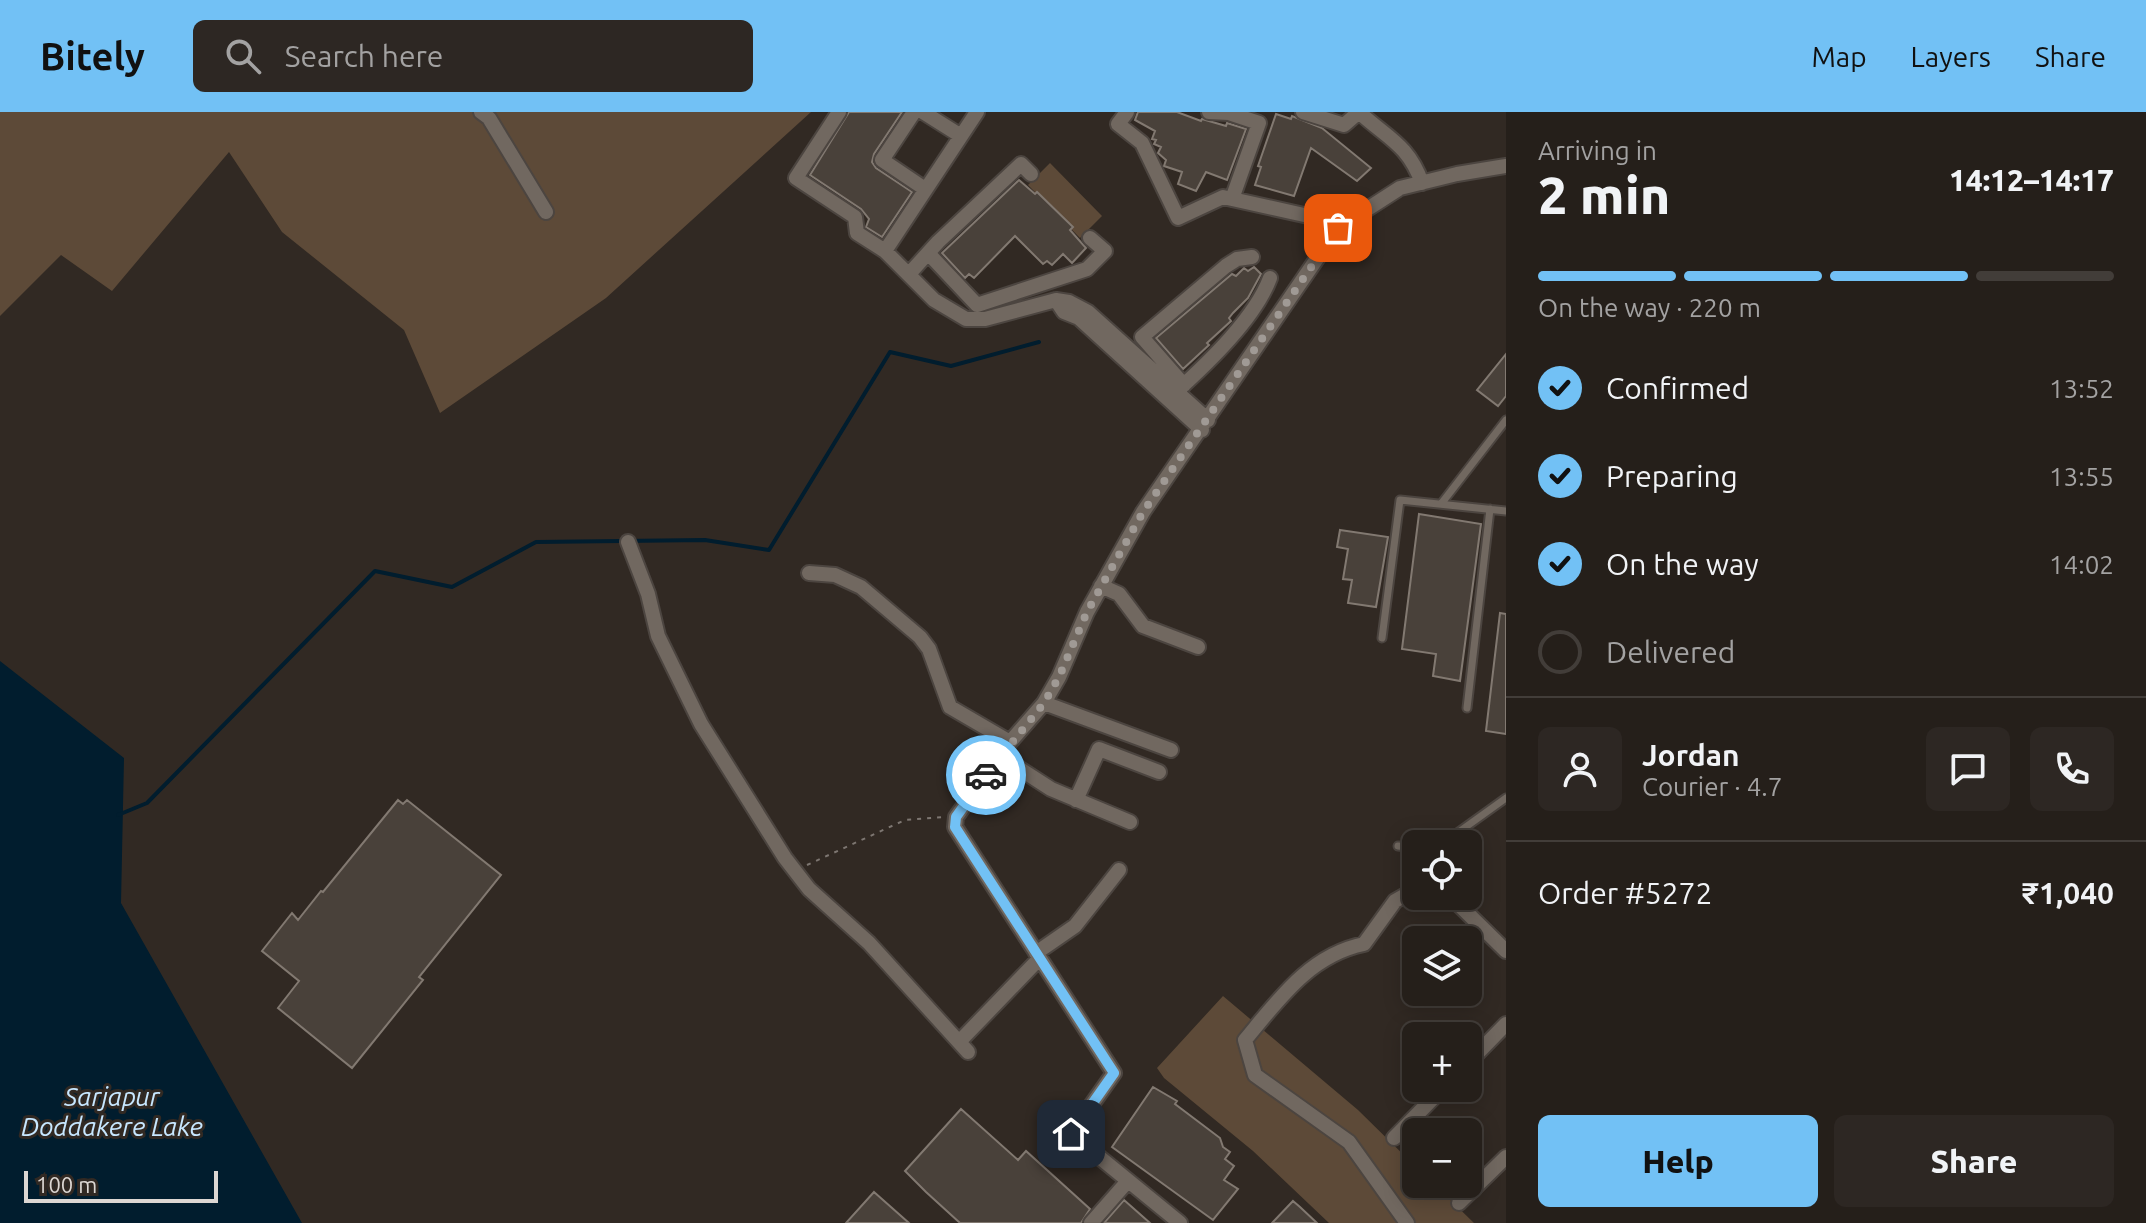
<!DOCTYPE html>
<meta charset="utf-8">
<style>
:root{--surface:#251f1a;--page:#2d2723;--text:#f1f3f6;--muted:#a3a2a2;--line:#423d39;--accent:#72c1f5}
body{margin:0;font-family:Ubuntu,sans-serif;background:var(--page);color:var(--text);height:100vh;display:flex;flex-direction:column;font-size:30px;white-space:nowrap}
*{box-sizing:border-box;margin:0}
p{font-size:26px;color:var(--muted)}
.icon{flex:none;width:44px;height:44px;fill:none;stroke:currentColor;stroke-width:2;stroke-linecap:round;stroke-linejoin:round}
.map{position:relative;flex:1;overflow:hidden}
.side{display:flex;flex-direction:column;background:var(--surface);width:640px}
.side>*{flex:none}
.tools{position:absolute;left:1402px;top:718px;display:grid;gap:16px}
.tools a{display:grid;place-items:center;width:80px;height:80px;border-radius:12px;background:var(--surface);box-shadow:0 4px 20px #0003,0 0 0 2px var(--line);font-size:40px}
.scale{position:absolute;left:24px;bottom:20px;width:194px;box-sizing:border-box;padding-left:8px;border:4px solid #dcd7d3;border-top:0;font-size:22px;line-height:28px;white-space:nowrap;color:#dcd7d3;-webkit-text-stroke:6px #312923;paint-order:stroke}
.pin{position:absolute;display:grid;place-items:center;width:68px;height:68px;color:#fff;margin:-34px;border-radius:16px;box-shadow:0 4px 12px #0006}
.courier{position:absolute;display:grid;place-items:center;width:80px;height:80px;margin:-40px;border:6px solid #72c1f5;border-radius:50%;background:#fff;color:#222;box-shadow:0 2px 10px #0007}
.head em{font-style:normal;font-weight:800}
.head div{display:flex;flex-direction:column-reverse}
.head{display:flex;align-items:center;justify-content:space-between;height:136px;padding:0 32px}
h1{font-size:52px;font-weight:800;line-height:60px}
.bar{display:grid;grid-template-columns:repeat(4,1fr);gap:12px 8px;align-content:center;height:96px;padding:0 32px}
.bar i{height:10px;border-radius:6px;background:var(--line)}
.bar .active{background:var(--accent)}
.bar p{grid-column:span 4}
.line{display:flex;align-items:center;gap:20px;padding:0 32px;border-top:2px solid var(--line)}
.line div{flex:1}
.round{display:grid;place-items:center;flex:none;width:84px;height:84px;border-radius:12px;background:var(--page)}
ol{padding:0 32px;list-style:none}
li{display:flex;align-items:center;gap:24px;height:88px}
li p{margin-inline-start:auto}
li .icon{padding:8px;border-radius:50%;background:var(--accent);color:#111;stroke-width:4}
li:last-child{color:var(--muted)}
li i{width:44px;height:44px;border:4px solid var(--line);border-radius:50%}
.primary-button{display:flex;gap:16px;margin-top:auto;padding:16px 32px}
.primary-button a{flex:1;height:92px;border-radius:12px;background:var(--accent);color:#111;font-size:32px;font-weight:800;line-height:92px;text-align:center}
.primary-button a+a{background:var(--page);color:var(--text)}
header{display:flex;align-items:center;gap:48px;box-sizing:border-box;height:112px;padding:0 40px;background:var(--accent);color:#111}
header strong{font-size:38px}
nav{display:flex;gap:44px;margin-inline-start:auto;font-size:28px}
.search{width:560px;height:72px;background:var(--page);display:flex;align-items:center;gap:20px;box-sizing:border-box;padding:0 28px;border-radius:12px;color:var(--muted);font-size:30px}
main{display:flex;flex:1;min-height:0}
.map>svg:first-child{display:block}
.green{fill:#5d4a38}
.water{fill:#011d2e}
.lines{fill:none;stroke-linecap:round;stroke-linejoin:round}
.stream{stroke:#011d2e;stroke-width:4}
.building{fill:#49413a;stroke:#827971;stroke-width:2}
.service-casing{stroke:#4c4540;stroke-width:11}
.minor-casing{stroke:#4c4540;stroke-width:18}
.path{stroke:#7d7671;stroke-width:2;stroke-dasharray:4 6;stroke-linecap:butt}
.service{stroke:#716860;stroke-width:7}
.minor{stroke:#716860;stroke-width:14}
.done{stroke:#a09a95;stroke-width:8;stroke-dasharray:0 14.4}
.route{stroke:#72c1f5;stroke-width:10}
.labels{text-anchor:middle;stroke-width:6;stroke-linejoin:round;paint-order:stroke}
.water-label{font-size:26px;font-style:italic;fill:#c7e7ff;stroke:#312923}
</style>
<header>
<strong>Bitely</strong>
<div class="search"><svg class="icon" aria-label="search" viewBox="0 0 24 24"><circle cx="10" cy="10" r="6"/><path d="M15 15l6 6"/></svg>Search here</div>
<nav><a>Map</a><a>Layers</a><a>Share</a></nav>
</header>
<main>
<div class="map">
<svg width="1506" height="1111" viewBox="0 0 1506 1111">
<rect width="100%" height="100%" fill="#312923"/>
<path class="green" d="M0 0H811L606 186 440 301 404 218 282 120 229 40 112 179 61 143 0 204Z
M1050 51 1102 104 1080 126 1028 73Z
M1223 884 1358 998 1416 1055V1072H1434L1474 1111H1329L1253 1039 1164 966 1157 956Z"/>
<path class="water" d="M0 549 124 646 121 791 302 1111H0Z"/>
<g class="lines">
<path class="stream" d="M118 703 147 691 375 459 452 475 536 430 705 428 769 438 890 240 951 254 1039 230"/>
</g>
<path class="building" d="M849 0H902L874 42 872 50 876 56 912 80 882 125 866 115 869 107 861 97 810 63Z
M1138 0H1177L1201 9 1202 7 1226 14 1227 11 1246 17 1227 68 1206 60 1196 79 1178 72 1182 60 1164 54 1166 48 1158 41 1161 35 1154 32 1156 28 1152 27 1155 19 1135 8Z
M1276 2 1291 7 1292 4 1322 16 1371 56 1357 69 1311 36 1294 84 1255 73 1261 55 1258 54Z
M1019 68 1035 82 1037 80 1073 115 1070 118 1086 136 1072 151 1063 142 1052 153 1047 149 1043 152 1015 124 974 166 969 162 965 166 942 141Z
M1254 155 1261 162 1248 186 1233 201 1229 206 1231 209 1207 231 1209 233 1183 257 1156 226 1232 162 1236 164 1244 156 1248 159Z
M1506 242V284L1498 294 1477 278Z
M1419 402 1481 412 1460 569 1433 564 1436 542 1402 537Z
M1340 418 1388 425 1376 495 1348 491 1352 468 1343 467 1348 437 1337 435Z
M1500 501 1506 502V622L1486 619Z
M398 688 403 692 407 688 501 763 419 865 423 868 352 956 278 896 299 869 262 839 292 801 298 808 321 779 323 780Z
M1153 975 1177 989 1175 992 1220 1026 1223 1035 1230 1040 1225 1047 1234 1054 1224 1068 1238 1077 1213 1108 1112 1035Z
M961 997 1018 1048 1026 1039 1090 1097 1081 1111H960L926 1080 905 1059Z
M874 1080 909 1111H846Z
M1124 1088 1150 1111H1104Z
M1293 1089 1300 1095 1317 1111H1272Z"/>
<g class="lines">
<g class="service-casing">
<path id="service" d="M1441 392 1506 308
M1382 526 1400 388 1506 399
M1467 596 1490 397
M1442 732 1506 686
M1398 734 1416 736"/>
</g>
<g class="minor-casing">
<path id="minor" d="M481 0 489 6 546 100
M839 0 796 66 855 105 857 121 885 139 934 188 966 207H985L1056 188
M914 0 882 48 925 77
M923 0 961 24
M1127 0 1118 12 1142 31 1178 106 1223 85 1313 105 1335 120
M1209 0 1229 1 1259 11 1232 87
M1303 0 1344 13 1359 0
M1359 0C1387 26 1408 32 1422 71
M885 139 977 0
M928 141 977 193 1087 157 1105 139 1090 126
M909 162 938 130 1021 52 1031 62
M1184 273 1142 225 1226 154 1237 147 1252 145
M1177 279C1209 250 1255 206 1270 166
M1202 318 1079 206 1064 200 1056 188 1069 190 1088 200 1208 308
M628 430 648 482 658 524 701 612 785 746 809 777 869 831 968 940
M809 461 835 463 861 475 920 525 929 537 950 595 1010 630
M1101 474 1119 482 1143 514 1198 535
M1044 591 1171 638
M1000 644 1051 677 1130 710
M1076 688 1099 637 1159 660
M1450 784 1506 839
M1036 841 1075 814 1119 758
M959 930 1039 847
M1468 951 1506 912
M1394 1026 1443 976
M1459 1091 1506 1045
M1091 1111 1127 1070
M1180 1111 1071 1022 1114 961 955 715 956 705 1010 630 1044 591 1059 565 1087 500 1143 400 1338 116 1400 76 1457 62 1506 54
M1407 1111 1349 1030 1255 963 1245 928C1279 887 1310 843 1364 832L1395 789 1416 777"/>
</g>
<path class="path" d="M807 753 905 708 943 705"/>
<use href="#service" class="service"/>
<use href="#minor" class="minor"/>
</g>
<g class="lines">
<path class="done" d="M986 663 1044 591 1059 565 1087 500 1143 400 1338 116"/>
<path class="route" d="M986 663 956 705 955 715 1114 961 1071 1022"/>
</g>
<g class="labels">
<g class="water-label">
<text x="112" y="994">Sarjapur<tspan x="112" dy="30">Doddakere Lake</tspan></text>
</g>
</g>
</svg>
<div class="tools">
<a><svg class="icon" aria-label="locate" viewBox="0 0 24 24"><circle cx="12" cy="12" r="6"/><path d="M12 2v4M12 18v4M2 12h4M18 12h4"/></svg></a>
<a><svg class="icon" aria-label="layers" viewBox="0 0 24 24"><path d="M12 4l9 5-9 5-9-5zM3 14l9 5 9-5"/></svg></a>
<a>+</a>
<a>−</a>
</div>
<div class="scale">100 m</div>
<div class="pin" style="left:1338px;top:116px;background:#ea580c"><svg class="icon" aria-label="bag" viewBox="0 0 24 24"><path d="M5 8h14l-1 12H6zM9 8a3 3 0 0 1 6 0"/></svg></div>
<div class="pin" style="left:1071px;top:1022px;background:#1f2937"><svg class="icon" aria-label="home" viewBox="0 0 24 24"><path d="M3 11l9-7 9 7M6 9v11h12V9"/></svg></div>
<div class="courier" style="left:986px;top:663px"><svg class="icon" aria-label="car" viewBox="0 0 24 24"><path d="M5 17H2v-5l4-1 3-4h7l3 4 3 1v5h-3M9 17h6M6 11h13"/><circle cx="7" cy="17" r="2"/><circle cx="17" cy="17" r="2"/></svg></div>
</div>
<section class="side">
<div class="head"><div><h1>2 min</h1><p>Arriving in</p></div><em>14:12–14:17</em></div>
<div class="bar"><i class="active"></i><i class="active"></i><i class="active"></i><i></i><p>On the way · 220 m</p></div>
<ol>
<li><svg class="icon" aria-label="check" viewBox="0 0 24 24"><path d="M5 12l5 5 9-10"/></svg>Confirmed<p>13:52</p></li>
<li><svg class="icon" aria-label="check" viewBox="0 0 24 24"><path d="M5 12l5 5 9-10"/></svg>Preparing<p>13:55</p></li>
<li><svg class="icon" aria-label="check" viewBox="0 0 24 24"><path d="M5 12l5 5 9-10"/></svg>On the way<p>14:02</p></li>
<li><i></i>Delivered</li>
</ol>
<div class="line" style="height:144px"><a class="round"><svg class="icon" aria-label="person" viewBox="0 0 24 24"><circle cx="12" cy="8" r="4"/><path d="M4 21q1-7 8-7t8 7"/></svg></a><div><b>Jordan</b><p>Courier · 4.7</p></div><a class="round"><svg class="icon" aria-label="chat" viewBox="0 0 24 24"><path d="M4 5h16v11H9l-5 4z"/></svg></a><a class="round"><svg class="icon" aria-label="phone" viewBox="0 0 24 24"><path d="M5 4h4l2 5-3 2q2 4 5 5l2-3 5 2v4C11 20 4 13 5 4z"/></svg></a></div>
<div class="line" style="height:104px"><div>Order #5272</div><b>₹1,040</b></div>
<div class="primary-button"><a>Help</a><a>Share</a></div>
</section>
</main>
